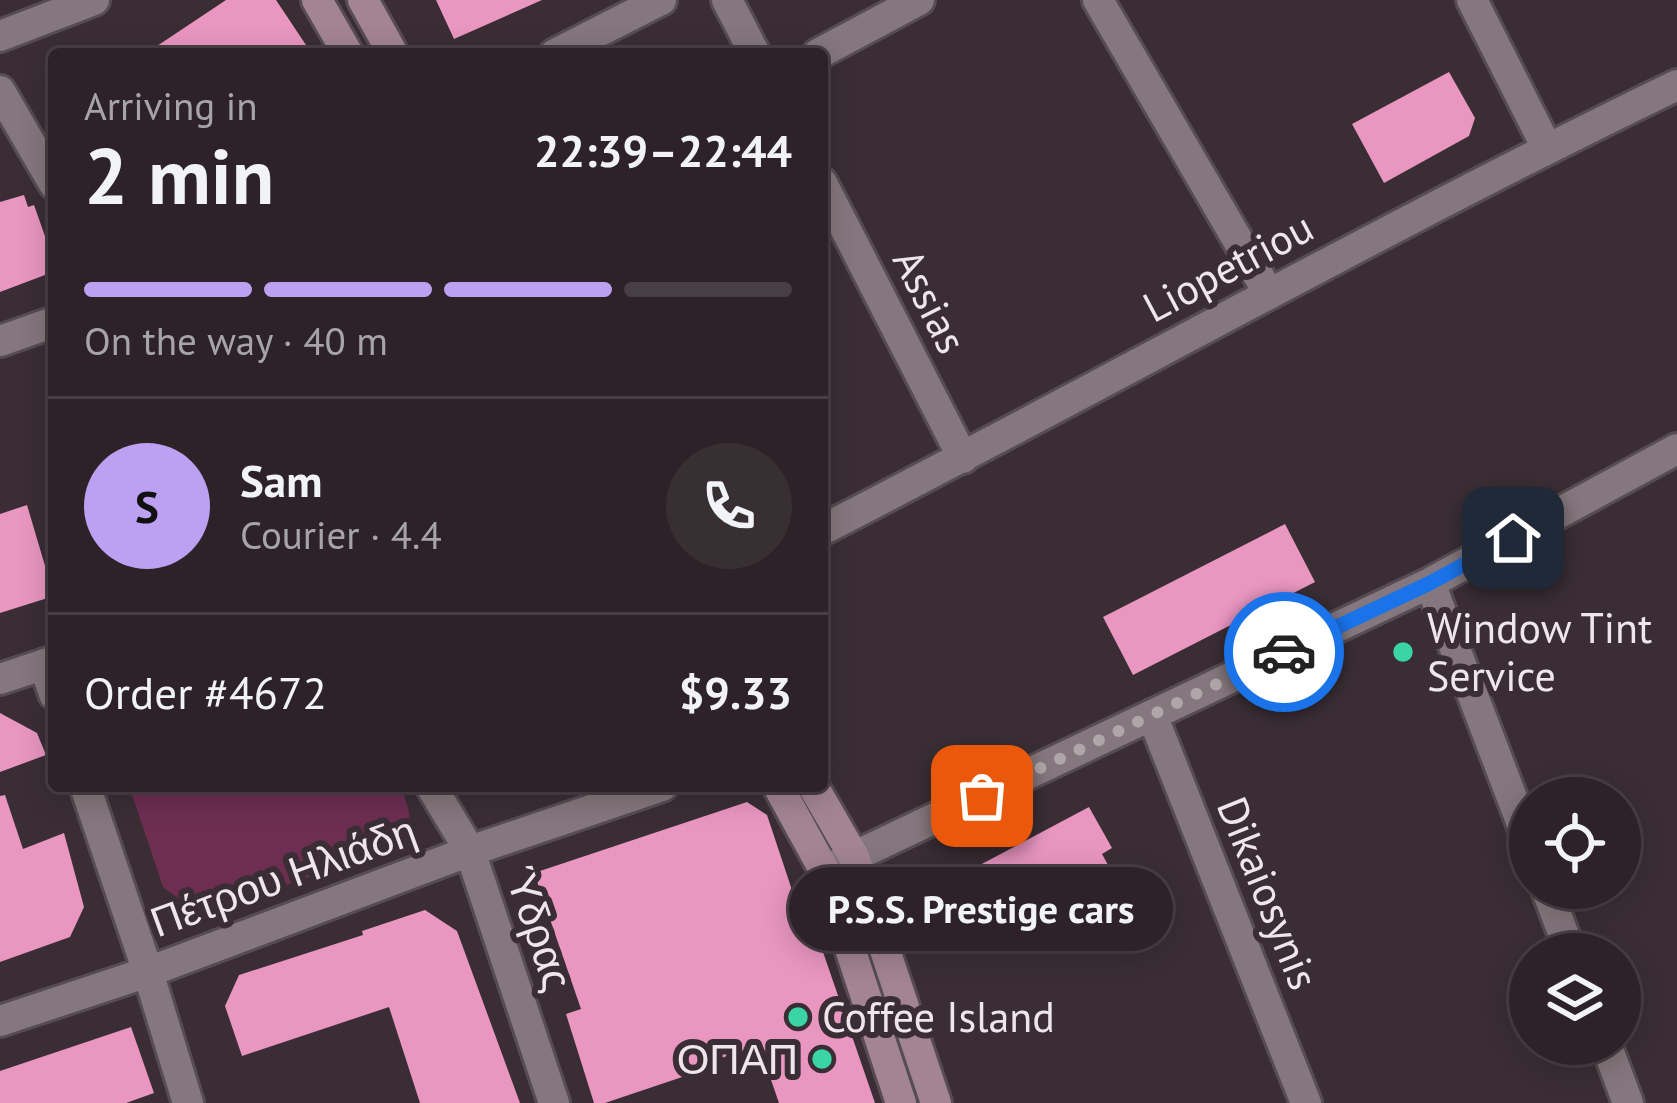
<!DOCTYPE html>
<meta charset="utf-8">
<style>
:root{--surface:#2c2227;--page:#382f33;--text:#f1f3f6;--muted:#a6a4a7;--line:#483f44;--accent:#bca0f2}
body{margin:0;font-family:"PT Sans",sans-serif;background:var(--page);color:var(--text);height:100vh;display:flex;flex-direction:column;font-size:45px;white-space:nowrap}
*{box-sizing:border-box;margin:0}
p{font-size:39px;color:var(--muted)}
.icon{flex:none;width:66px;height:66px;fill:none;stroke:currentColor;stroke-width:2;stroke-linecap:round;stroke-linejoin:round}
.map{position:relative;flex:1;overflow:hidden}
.sheet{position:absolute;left:48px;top:48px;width:780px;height:744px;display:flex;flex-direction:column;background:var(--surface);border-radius:12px;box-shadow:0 6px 30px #0003,0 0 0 3px var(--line)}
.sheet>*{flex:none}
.buttons{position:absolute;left:1509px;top:777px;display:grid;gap:24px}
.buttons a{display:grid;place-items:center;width:132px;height:132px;border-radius:50%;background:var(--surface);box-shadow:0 6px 30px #0003,0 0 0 3px var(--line);font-size:60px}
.pin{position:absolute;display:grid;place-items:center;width:102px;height:102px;color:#fff;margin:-51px;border-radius:24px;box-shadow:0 6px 18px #0006}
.courier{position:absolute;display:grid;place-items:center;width:120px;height:120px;margin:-60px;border:9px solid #1a73e8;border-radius:50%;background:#fff;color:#222;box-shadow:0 3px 15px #0007}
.bubble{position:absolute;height:84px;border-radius:42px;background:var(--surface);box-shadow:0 6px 30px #0003,0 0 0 3px var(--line);font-size:39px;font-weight:600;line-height:84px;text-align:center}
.overview em{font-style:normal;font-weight:600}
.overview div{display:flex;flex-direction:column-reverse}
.overview{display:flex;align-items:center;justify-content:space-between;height:204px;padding:0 36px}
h1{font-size:78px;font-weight:600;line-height:90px}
.bar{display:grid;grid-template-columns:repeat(4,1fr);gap:18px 12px;align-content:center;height:144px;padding:0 36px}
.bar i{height:15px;border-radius:9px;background:var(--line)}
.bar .current{background:var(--accent)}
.bar p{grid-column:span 4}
.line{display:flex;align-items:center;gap:30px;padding:0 36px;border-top:3px solid var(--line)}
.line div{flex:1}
.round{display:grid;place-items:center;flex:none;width:126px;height:126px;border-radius:63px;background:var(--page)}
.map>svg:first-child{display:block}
.green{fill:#6d2e52}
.building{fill:#e996c1}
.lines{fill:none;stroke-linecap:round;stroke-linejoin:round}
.street-casing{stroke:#564c51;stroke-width:36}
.secondary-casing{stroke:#564c51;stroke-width:36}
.street{stroke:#84777d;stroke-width:30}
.secondary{stroke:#a38493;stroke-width:30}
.done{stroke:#afa6aa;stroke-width:12;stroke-dasharray:0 21.6}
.route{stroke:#1a73e8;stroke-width:15}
.poi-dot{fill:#3ad4a5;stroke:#3a2e34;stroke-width:4.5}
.labels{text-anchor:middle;stroke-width:12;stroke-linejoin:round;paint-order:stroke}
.street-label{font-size:42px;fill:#eee6ea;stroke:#3a2e34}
.poi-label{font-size:42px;fill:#eee6ea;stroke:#3a2e34;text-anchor:start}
</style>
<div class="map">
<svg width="1677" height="1103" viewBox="0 0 1677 1103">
<rect width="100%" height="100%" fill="#3a2e34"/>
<path class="green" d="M129 786H399C411 809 417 831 393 848L209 912 189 907 163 887Z"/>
<path class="building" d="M226 0H276L312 54H145Z
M436 0H542L454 39Z
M1449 72 1475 118 1469 136 1384 183 1352 124Z
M24 195 28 207 34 205 53 259 45 275 0 292V202Z
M27 505 54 596 0 613V514Z
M1285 524 1315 582 1133 675 1103 617Z
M0 713 37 733 46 755 0 772Z
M5 795 23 849 64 833 84 907 70 937 0 962V796Z
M747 802 767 815 803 923 812 920 875 1103H779L759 1045 701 1065 703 1070 605 1103H594L566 1014 581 1009 534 873Z
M1089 807 1112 848 1102 854 1113 874 1044 911 1051 924 1002 950 961 875Z
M425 910 457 931 520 1103H420L389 1007 242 1056 225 1006 239 975 363 935 362 931Z
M131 1027 154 1093 126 1103H0V1071Z"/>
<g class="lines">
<g class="street-casing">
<path id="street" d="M727 0 755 54
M1098 0 1268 292
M1472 0 1547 148
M0 36 94 0
M555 54 661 0
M818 54 919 0
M0 91 54 184
M822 183 963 458
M0 341 54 322
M822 530C1108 383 1388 225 1677 85
M1430 583 1530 845
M44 664 54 694
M0 679 54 661
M1152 715 1306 1103
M85 786 148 972 188 1103
M431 786 470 851 554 1103
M830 868 1430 583 1677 449
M1546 888 1571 954
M0 1021 148 972 470 851 662 786
M1606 1044 1628 1103"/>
</g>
<g class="secondary-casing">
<path id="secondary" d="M317 0 348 54
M363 0 393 54
M778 786 824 870 901 1103
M813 786 854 857 936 1103"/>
</g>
<use href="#street" class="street"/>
<use href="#secondary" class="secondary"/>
</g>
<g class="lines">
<path class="done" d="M982 796 1284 652"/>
<path class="route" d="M1284 652 1430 583 1513 538"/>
</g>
<g class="poi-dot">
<circle cx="1403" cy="652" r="12"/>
<circle cx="798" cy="1017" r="12"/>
<circle cx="822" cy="1059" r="12"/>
</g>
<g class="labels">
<g class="street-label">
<text transform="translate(1228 267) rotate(-28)" y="15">Liopetriou</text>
<text transform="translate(930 301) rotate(63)" y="15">Assias</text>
<text transform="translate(283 876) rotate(-20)" y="15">Πέτρου Ηλιάδη</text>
<text transform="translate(1268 893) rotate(68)" y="15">Dikaiosynis</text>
<text transform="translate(539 928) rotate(71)" y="15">Ύδρας</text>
</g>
<g class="poi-label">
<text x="1427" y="643">Window Tint<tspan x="1427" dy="48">Service</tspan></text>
<text x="822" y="1032">Coffee Island</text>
<text x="798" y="1074" text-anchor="end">ΟΠΑΠ</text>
</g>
</g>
</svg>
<div class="buttons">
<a><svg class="icon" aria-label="locate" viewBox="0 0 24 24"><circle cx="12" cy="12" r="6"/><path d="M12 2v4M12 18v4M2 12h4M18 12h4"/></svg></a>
<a><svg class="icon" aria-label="layers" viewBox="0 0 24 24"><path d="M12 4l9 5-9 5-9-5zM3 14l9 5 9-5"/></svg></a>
</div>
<div class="pin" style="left:982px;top:796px;background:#ea580c"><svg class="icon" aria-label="bag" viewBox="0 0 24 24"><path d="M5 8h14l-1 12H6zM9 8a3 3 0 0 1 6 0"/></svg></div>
<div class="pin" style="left:1513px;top:538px;background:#1f2937"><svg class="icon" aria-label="home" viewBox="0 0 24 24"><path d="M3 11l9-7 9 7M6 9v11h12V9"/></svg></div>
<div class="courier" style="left:1284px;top:652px"><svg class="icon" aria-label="car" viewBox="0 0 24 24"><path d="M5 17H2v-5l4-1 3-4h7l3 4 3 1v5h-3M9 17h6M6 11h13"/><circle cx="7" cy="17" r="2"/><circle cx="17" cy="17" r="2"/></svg></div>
<div class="bubble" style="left:789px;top:867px;width:384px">P.S.S. Prestige cars</div>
<section class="sheet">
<div class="overview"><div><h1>2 min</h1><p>Arriving in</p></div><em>22:39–22:44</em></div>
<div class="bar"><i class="current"></i><i class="current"></i><i class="current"></i><i></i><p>On the way · 40 m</p></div>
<div class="line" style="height:216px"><b class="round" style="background:var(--accent);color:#111">S</b><div><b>Sam</b><p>Courier · 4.4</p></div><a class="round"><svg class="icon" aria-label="phone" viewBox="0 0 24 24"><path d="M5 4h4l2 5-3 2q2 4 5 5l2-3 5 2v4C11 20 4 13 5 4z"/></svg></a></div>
<div class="line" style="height:156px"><div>Order #4672</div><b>$9.33</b></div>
</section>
</div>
